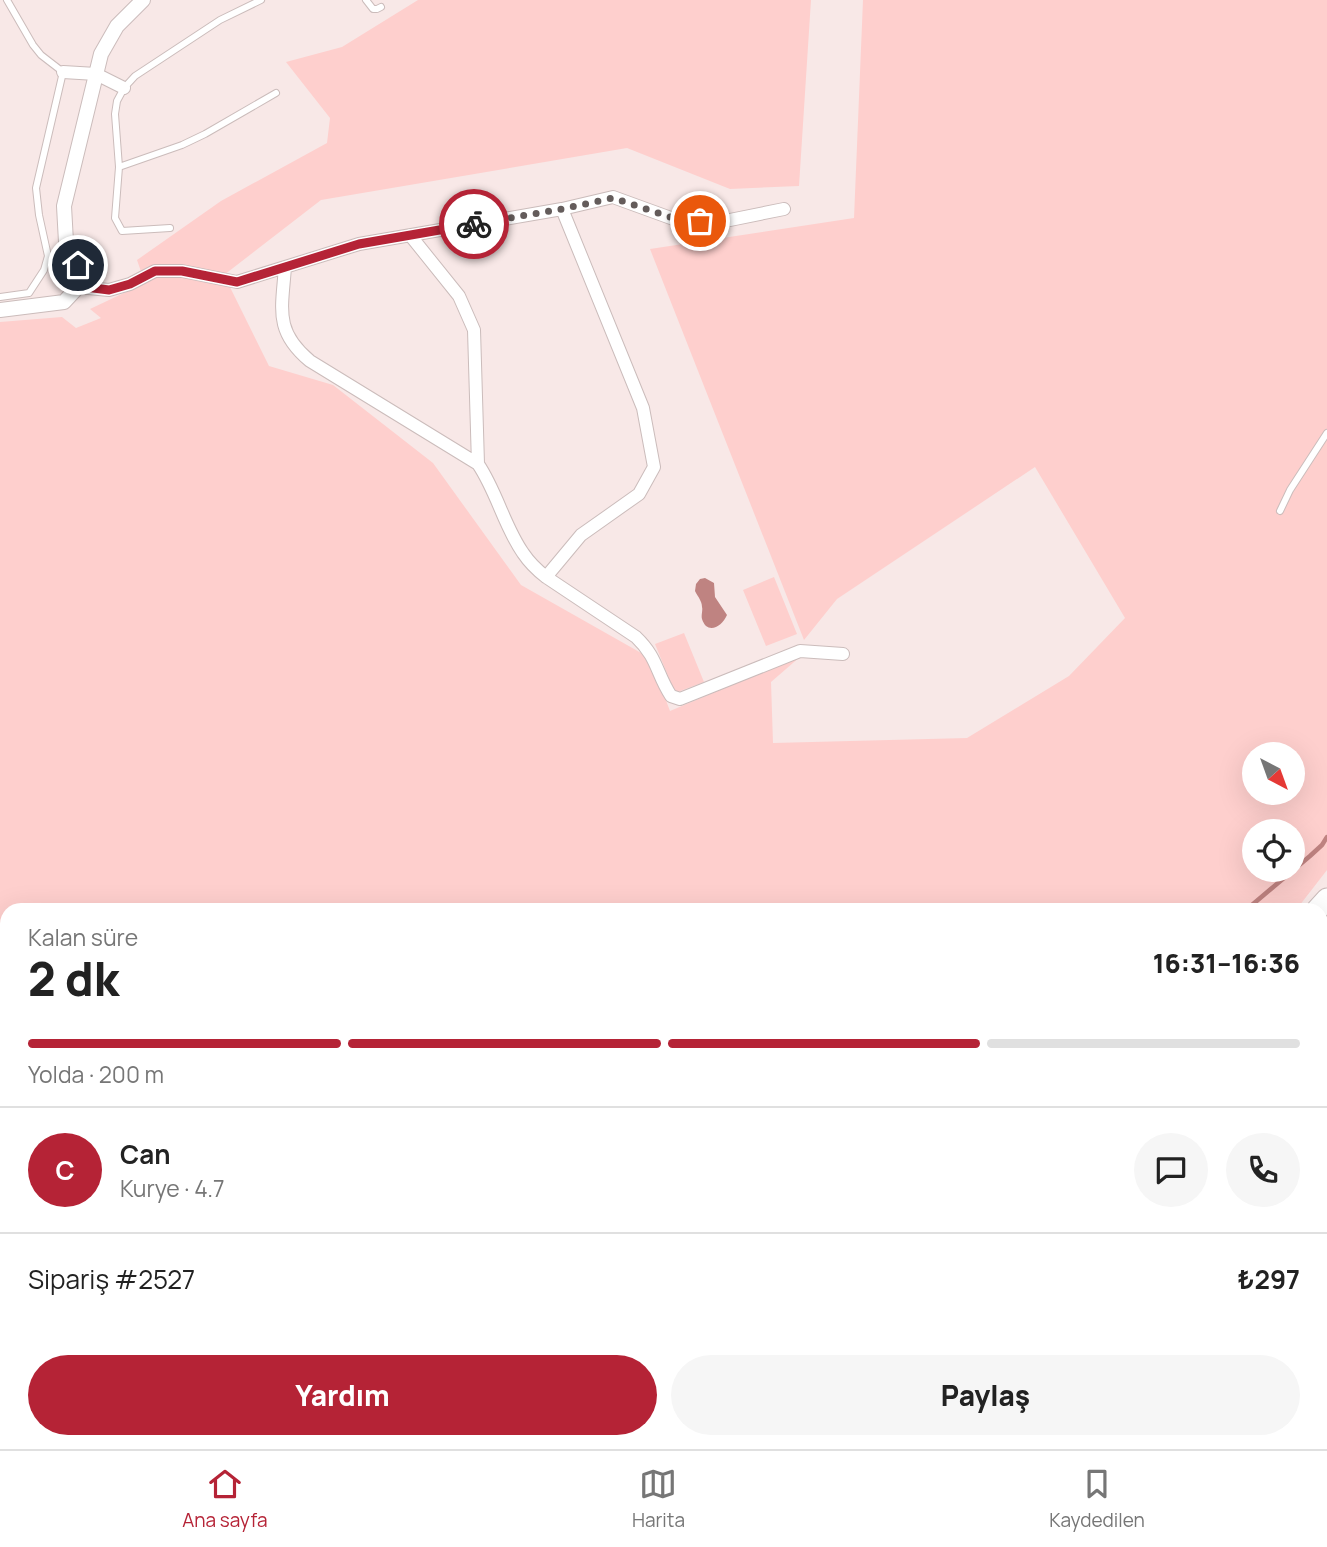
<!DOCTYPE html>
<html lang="tr">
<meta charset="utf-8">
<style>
:root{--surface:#fff;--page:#f6f6f6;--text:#222;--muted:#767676;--line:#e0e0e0;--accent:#b52336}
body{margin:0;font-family:Manrope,sans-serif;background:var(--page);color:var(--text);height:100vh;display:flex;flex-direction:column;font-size:26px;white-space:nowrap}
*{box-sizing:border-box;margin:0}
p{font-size:23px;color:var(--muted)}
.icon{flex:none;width:38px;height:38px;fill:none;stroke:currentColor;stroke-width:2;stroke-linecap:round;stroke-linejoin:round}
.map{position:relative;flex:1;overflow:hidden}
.side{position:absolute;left:0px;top:903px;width:1328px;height:546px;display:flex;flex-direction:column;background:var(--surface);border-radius:21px 21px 0 0;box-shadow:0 7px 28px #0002}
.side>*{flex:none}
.needle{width:46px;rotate:139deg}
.controls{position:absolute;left:1242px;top:742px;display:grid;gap:14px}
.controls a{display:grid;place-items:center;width:63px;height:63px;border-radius:50%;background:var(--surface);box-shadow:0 7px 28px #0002;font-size:35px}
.pin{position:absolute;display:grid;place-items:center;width:60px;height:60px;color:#fff;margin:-30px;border:4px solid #fff;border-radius:50%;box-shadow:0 2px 7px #0007}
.courier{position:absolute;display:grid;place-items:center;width:70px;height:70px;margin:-35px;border:5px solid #b52336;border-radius:50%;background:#fff;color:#222;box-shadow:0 2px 9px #0007}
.head em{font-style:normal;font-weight:800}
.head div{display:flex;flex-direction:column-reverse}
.head{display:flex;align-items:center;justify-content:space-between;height:119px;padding:0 28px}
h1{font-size:46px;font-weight:800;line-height:52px}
.bar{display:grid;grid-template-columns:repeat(4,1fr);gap:10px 7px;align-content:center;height:84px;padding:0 28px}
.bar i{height:9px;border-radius:5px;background:var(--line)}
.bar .active{background:var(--accent)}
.bar p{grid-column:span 4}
.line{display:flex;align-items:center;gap:18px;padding:0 28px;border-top:2px solid var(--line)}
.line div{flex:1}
.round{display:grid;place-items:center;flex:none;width:74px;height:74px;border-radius:37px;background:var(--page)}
.action{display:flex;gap:14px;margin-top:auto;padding:14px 28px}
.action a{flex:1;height:80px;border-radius:42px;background:var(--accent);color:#fff;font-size:28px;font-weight:800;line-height:80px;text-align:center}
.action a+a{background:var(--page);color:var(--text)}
.tabs{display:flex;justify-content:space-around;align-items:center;height:98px;border-top:2px solid var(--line);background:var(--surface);font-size:19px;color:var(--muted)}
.tabs a{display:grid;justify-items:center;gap:4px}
.tabs .active{color:var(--accent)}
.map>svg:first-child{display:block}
.green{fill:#fecfcd;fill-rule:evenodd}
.water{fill:#bf8381}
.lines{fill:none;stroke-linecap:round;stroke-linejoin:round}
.stream{stroke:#bf8381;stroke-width:4.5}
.service-casing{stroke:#cbbcbb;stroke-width:8}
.minor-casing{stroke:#cbbcbb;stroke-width:14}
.tertiary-casing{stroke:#cbbcbb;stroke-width:16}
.motorway-casing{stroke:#cbbcbb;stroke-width:23}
.service{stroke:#fff;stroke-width:6}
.minor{stroke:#fff;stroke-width:12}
.tertiary{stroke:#fff;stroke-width:14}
.motorway{stroke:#fff;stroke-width:21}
.done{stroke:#645c5b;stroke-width:7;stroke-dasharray:0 12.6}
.route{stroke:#b52336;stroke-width:9}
</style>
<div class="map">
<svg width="1327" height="1449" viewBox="0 0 1327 1449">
<rect width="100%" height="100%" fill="#f8e8e7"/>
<path class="green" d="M418 0H811L799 186 730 189 627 148 321 200 224 275 269 366 333 385 433 463 521 585 650 658 670 711 801 656 771 682 773 743 967 738 1069 676 1125 618 1035 467 837 599 804 640 650 249 854 218 863 0H1327V870L1296 910H7V1215L0 1226V322L62 317 76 328 101 318 90 309 145 283 137 260 221 201 327 143 330 118 286 62 342 47ZM1255 754H1293V793H1255ZM1255 831H1293V870H1255Z
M774 577 797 634 766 646 743 590Z
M684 633 704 682 675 693 655 644Z
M1327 1019V1449H1007L1011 1442H1321V1027Z
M68 1442H908L903 1449H66Z"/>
<path class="water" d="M705 578 714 583 715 597 727 615C722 627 707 635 702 619 701 615 703 610 702 607 702 601 698 597 695 591L696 584 700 579Z"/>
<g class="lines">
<path class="stream" d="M1246 910 1310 856 1322 845 1327 837
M857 1446 859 1442"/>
<g class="service-casing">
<path id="service" d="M366 0 373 9H377L381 7
M119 167 182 145 205 134 276 93
M170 228 122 231 115 218 119 167 115 114 117 101 124 88 135 76 220 20 261 0
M0 297 29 293 44 270 48 256 39 215 36 188 63 72 41 55 33 45 7 0
M1280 511 1290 490 1327 433"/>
</g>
<g class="minor-casing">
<path id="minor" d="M63 72 96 74 124 88
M410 235 459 296 474 330 478 464
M285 267C282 309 274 331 310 361L478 464C497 492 504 526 523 553 529 562 537 570 546 577L636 637C658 658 656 673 671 696L680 699 800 651 843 654
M78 287 109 290 130 284 155 271H182L237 282 359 244 562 209 613 197 679 221 720 222 784 209
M546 577 581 535 639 494 654 467 643 408 562 209
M0 1237 7 1225
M0 1346 7 1381
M0 1422 7 1398"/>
</g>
<g class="tertiary-casing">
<path id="tertiary" d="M0 310 64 302 78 287V265L66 242 64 206 101 54 117 26 143 0"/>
</g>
<g class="motorway-casing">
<path id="motorway" d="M1317 910 1327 899
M1321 981 1327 974
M923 1449 928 1442
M985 1449 990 1442"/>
</g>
<use href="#service" class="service"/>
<use href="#minor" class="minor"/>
<use href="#tertiary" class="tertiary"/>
<use href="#motorway" class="motorway"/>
</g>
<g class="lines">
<path class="done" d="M474 224 562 209 613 198 679 220 700 221"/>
<path class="route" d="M78 265V286L109 290 130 284 155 271H182L237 282 359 244 474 224"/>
</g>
</svg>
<div class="controls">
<a><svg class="needle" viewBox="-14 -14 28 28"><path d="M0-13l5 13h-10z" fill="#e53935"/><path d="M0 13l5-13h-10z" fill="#767676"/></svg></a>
<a><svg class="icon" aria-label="locate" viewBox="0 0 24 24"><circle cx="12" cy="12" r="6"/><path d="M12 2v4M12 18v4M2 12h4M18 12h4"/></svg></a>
</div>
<div class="pin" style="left:700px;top:221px;background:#ea580c"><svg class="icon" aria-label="bag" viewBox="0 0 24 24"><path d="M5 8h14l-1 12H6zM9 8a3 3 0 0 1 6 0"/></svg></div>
<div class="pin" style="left:78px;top:265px;background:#1f2937"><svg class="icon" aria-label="home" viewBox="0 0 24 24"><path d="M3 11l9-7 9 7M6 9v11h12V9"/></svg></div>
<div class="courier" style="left:474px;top:224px"><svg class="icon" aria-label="bike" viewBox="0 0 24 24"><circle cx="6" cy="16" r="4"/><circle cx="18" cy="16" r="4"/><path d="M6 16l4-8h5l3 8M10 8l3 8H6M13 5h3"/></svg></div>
<section class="side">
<div class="head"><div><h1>2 dk</h1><p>Kalan süre</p></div><em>16:31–16:36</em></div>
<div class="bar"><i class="active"></i><i class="active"></i><i class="active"></i><i></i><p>Yolda · 200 m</p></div>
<div class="line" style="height:126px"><b class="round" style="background:var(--accent);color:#fff">C</b><div><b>Can</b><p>Kurye · 4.7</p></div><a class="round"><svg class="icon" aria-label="chat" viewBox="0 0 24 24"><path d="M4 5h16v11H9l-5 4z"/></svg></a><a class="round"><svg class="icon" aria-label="phone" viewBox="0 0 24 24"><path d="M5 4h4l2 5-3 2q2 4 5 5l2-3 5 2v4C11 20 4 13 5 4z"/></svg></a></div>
<div class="line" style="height:91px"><div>Sipariş #2527</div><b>₺297</b></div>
<div class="action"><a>Yardım</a><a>Paylaş</a></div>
</section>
</div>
<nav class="tabs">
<a class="active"><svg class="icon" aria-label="home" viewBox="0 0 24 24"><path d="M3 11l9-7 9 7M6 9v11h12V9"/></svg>Ana sayfa</a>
<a><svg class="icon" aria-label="map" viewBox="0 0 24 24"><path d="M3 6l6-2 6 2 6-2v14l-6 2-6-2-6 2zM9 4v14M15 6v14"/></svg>Harita</a>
<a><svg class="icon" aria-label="saved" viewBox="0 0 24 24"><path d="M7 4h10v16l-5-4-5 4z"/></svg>Kaydedilen</a>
</nav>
